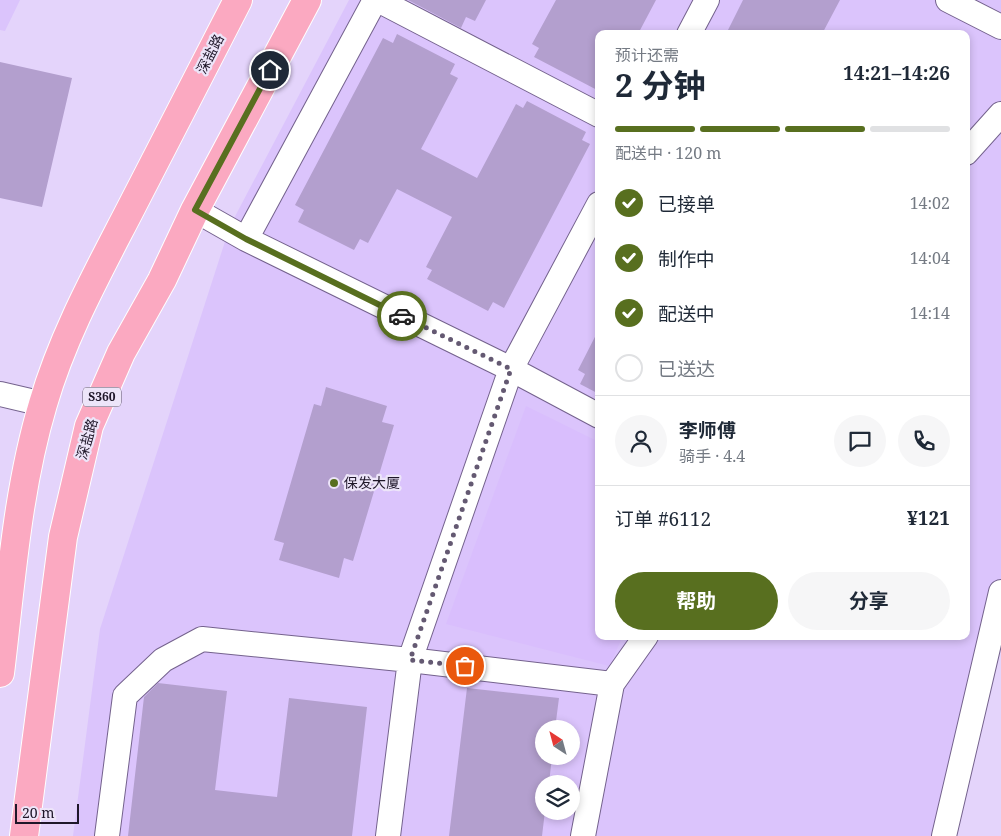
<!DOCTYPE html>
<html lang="zh">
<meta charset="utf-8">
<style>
:root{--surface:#fff;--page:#f6f6f7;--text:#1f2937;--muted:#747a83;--line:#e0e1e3;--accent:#586f1f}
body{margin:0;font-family:"Noto Serif","Noto Sans SC",serif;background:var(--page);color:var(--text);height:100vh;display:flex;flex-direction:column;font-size:19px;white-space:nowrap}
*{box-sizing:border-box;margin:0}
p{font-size:16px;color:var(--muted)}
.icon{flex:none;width:28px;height:28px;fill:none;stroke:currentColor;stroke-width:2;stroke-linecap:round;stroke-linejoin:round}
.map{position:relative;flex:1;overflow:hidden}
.panel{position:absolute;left:595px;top:30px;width:375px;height:610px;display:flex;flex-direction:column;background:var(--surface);border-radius:10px;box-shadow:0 2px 8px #0003}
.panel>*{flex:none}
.needle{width:32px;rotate:324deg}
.fabs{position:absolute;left:535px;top:720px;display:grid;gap:10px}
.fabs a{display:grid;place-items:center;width:45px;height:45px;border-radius:50%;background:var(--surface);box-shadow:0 2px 8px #0003;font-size:25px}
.scale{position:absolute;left:15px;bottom:12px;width:64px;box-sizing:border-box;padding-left:5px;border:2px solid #1f1729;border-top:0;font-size:14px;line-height:18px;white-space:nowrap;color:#1f1729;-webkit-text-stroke:4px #ede5f9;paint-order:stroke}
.pin{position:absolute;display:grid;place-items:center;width:42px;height:42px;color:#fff;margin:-21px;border:2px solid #fff;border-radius:50%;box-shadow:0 1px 5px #0007}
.courier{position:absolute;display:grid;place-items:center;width:50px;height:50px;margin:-25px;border:4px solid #586f1f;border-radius:50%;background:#fff;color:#222;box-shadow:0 1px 6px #0007}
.summary em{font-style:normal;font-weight:700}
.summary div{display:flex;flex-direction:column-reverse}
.summary{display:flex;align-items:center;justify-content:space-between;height:85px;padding:0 20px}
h1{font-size:32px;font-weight:700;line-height:38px}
.bar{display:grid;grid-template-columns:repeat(4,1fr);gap:8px 5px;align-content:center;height:60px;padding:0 20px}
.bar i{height:6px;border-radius:4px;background:var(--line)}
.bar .on{background:var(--accent)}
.bar p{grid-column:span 4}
.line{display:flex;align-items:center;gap:12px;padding:0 20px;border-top:1px solid var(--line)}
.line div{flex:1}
.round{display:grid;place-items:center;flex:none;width:52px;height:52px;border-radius:26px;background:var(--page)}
ol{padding:0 20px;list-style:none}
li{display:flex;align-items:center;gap:15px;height:55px}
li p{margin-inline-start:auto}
li .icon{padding:5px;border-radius:50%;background:var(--accent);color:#fff;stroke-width:4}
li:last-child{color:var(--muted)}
li i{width:28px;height:28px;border:2px solid var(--line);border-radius:50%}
.action{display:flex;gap:10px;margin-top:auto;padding:10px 20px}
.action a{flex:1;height:58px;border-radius:30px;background:var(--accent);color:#fff;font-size:20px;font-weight:700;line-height:58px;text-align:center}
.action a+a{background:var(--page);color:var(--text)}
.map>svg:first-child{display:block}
.built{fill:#dbc4fc;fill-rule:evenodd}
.green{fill:#d9befd}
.building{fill:#b39fce}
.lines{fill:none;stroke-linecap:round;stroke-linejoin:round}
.minor-casing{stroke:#74628d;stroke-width:26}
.major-casing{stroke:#fff;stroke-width:30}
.minor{stroke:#fff;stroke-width:24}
.major{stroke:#fba9c1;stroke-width:28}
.done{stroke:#645972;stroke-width:5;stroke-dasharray:0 9}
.route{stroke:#586f1f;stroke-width:6}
.poi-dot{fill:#586f1f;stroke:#ede5f9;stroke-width:2}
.labels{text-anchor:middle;stroke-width:4.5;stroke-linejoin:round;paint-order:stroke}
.shield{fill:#ede5f9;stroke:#5d5567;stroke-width:1}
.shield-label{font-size:12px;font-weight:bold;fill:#1f1729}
.street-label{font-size:14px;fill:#1f1729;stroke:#ede5f9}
.poi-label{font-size:14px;fill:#1f1729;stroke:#ede5f9;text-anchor:start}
</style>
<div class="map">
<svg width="1001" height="836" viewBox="0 0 1001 836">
<rect width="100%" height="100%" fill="#e4d4fb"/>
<path class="built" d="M0 0H20L5 31 0 30Z
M349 0H1001V592L944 836H73L100 629 230 226ZM599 34H966V636H599ZM544 729H571V756H544ZM544 784H571V811H544Z"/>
<path class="green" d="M526 406 599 442V636H623L609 666 446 624Z"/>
<path class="building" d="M408 0H486L475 21 466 17 461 28Z
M556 0H656L638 34H599V91L534 57 539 48 532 44Z
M743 0H840L822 34H726Z
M397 34 455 64 450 74 458 78 421 149 477 178 516 104 523 108 527 101 586 132 582 140 590 144 504 308 493 302 488 311 427 279 432 270 426 267 452 217 397 189 368 243 360 239 354 250 298 222 304 210 295 205 383 38 393 43Z
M0 62 72 78 42 207 0 198Z
M599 329V394L580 384 585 374 578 370Z
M326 387 387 406 382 422 394 425 353 561 344 558 339 578 279 560 284 543 274 540 314 404 321 406Z
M158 683 227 691 215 790 277 797 289 698 367 707 352 836H128L144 697Z
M467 688 559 698 555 729H544V756H552L549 784H544V811H545L542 836H449Z"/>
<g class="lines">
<g class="minor-casing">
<path id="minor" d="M378 0 599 115
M948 0 1001 27
M689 34 707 0
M966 153 1001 114
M195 210 246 239 511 369 599 416
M246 239 375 0
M0 394 43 404
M107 836 125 696 163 660 202 639 410 660 612 684
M388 836 410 660 511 369 599 204
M583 836 612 684 646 636
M944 836 1001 592"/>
</g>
<g class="major-casing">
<path id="major" d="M0 673C11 583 17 491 43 404 63 335 98 272 131 208 167 139 202 69 238 0
M24 836 63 537 89 426 121 353 162 280 195 210 307 0"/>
</g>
<use href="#minor" class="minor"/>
<use href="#major" class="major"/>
</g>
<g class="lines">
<path class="done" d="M402 316 511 369 410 660 465 666"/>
<path class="route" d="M270 70 195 210 246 239 402 316"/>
</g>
<circle class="poi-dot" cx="334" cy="483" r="5"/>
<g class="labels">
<rect class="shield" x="83" y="387.5" width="38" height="19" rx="4"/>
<g class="shield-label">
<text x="102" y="401">S360</text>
</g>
<g class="street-label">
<text transform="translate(210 54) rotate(-63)" y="5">深盐路</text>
<text transform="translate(87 439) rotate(-74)" y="5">深盐路</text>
</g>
<g class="poi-label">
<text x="344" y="488">保发大厦</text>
</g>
</g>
</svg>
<div class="fabs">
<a><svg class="needle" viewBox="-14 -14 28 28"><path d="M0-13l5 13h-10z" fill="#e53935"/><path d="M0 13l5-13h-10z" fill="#747a83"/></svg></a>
<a><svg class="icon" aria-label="layers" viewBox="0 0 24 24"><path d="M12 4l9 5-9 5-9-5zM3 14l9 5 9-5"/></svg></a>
</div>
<div class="scale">20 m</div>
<div class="pin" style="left:465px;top:666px;background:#ea580c"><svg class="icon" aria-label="bag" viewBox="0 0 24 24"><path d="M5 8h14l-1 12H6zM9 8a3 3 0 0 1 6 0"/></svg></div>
<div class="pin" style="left:270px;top:70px;background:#1f2937"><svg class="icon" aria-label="home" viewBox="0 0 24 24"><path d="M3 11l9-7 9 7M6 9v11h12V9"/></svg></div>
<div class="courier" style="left:402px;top:316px"><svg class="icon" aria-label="car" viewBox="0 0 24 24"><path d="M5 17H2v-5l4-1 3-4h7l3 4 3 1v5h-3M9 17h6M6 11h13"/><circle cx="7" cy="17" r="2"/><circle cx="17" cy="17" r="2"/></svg></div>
<section class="panel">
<div class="summary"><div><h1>2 分钟</h1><p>预计还需</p></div><em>14:21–14:26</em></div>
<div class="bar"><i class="on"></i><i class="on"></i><i class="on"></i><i></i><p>配送中 · 120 m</p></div>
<ol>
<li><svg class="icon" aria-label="check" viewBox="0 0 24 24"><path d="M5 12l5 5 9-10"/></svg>已接单<p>14:02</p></li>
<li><svg class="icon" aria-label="check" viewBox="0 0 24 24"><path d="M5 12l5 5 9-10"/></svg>制作中<p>14:04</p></li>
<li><svg class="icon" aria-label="check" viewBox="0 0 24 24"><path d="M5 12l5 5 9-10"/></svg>配送中<p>14:14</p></li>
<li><i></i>已送达</li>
</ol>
<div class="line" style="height:90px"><a class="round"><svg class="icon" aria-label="person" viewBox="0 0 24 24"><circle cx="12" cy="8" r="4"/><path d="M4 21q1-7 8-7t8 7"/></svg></a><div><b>李师傅</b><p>骑手 · 4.4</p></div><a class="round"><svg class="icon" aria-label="chat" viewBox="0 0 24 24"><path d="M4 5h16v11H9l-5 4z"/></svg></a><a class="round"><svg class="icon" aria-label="phone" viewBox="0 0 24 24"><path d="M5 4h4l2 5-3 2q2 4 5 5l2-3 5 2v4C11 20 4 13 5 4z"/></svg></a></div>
<div class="line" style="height:65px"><div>订单 #6112</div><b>¥121</b></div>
<div class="action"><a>帮助</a><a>分享</a></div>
</section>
</div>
